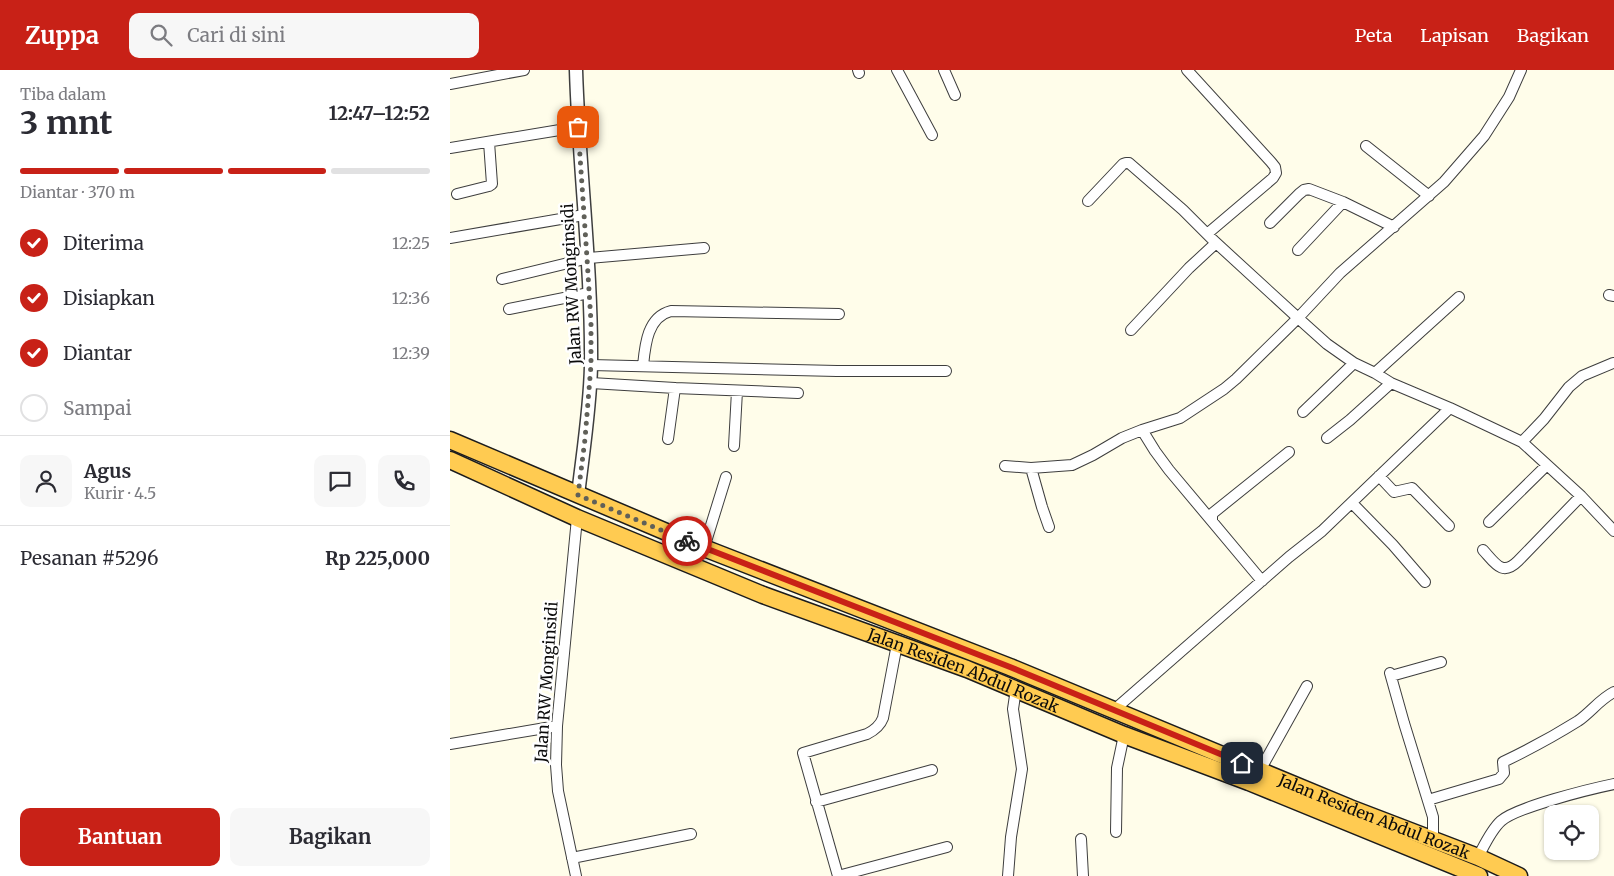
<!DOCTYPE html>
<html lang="id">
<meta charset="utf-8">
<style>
:root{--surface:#fff;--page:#f7f7f7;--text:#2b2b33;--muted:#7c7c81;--line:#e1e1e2;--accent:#c82117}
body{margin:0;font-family:Merriweather,serif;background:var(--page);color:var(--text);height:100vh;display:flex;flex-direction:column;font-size:19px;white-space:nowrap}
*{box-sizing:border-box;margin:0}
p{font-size:16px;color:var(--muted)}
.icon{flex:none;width:28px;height:28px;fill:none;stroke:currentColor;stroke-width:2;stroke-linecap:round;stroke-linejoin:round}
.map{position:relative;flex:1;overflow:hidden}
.drawer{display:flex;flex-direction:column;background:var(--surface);width:450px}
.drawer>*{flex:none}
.tools{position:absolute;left:1094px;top:735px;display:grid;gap:10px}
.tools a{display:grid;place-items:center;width:55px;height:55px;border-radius:10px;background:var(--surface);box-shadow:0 1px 4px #0004;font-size:25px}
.pin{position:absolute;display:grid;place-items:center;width:42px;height:42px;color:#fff;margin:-21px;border-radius:10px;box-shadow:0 2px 8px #0006}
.courier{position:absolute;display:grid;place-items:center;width:50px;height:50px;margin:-25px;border:4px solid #c82117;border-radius:50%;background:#fff;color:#222;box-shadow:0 1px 6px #0007}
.headline em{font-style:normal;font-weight:700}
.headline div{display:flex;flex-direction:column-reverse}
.headline{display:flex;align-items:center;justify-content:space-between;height:85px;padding:0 20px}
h1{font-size:32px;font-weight:700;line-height:38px}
.bar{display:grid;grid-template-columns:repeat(4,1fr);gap:8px 5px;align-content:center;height:60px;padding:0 20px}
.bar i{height:6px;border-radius:4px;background:var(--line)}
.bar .current{background:var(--accent)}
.bar p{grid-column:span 4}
.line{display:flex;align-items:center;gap:12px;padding:0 20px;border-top:1px solid var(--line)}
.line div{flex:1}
.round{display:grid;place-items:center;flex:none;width:52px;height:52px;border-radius:10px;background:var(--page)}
ol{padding:0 20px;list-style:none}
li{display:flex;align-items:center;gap:15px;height:55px}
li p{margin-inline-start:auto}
li .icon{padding:5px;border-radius:50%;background:var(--accent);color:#fff;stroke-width:4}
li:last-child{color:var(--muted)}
li i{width:28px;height:28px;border:2px solid var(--line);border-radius:50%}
.cta{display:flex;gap:10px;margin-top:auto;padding:10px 20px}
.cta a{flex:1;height:58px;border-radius:10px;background:var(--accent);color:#fff;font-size:20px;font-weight:700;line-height:58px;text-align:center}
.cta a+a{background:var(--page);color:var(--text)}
header{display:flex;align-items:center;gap:30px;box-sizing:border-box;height:70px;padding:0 25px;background:var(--accent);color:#fff}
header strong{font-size:24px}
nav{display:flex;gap:28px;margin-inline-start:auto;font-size:18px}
.search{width:350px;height:45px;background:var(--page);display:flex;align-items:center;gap:12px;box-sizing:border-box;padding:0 18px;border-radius:10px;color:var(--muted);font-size:19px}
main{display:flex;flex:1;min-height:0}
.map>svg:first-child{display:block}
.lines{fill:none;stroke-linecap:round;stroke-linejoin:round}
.minor-casing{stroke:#3e3e3e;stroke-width:12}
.tertiary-casing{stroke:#3e3e3e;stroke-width:15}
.trunk-casing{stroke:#1c1c1c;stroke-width:19}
.minor{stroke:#fff;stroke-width:10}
.tertiary{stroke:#fff;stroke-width:12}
.trunk{stroke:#ffcb51;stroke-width:16}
.done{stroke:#606059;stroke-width:5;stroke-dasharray:0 9}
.route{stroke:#c82117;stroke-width:6}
.labels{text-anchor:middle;stroke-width:5;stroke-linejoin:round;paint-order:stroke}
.street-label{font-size:16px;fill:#0b0b0b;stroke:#fff}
</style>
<header>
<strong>Zuppa</strong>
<div class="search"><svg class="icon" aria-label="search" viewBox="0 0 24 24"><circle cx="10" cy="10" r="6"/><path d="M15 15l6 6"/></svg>Cari di sini</div>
<nav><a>Peta</a><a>Lapisan</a><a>Bagikan</a></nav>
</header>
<main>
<section class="drawer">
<div class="headline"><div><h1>3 mnt</h1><p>Tiba dalam</p></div><em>12:47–12:52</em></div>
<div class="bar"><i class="current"></i><i class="current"></i><i class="current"></i><i></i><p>Diantar · 370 m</p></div>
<ol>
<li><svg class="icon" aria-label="check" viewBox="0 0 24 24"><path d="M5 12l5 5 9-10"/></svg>Diterima<p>12:25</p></li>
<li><svg class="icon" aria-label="check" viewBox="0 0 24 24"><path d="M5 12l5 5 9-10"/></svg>Disiapkan<p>12:36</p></li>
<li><svg class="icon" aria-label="check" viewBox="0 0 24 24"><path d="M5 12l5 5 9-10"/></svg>Diantar<p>12:39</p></li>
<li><i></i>Sampai</li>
</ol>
<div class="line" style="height:90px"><a class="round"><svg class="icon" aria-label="person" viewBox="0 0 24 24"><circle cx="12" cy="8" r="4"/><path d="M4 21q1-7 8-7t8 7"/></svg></a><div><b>Agus</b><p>Kurir · 4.5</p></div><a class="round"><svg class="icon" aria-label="chat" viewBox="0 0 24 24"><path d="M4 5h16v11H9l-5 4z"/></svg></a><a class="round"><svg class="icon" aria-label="phone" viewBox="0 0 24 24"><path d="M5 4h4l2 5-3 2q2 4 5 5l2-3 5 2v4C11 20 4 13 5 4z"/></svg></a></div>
<div class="line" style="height:65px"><div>Pesanan #5296</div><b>Rp 225,000</b></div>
<div class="cta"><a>Bantuan</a><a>Bagikan</a></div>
</section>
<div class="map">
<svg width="1164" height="806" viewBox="0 0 1164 806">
<rect width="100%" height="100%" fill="#fffdea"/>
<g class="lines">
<g class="minor-casing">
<path id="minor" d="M408 0 409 3
M447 0 482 65
M494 0 505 25
M737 0 821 92 825 97 826 103 823 108 757 164
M1071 0 1059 27 1034 66 994 112 890 203 848 248 877 274 904 293 925 303 941 313 1000 338 1072 372 1131 426 1164 461
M0 14 74 0
M916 76 979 126
M0 78 128 57
M7 124 39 116 42 114 39 72
M820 153 849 124 854 120 859 119 893 132 944 157
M0 168 134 145
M848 180 893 132
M52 209 139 188 254 178
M1159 225 1164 226
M59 239 139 223
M681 260 739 198 766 173
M141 295 387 301H496
M193 296C195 276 197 247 221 241L389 244
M925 303 1009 227
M141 313 225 318 348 323
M853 342 904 293
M692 360 705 381 719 400 812 511
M877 368 900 350 941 313
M218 369 225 318
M1072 372 1094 349 1119 317 1132 306 1163 293
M284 376 287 321
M555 396 581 398 622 395 643 385 672 368 692 360 730 348 774 319 786 309 848 248 763 170 733 140 679 93H676L673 94 638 131
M581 398 592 437 599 457
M929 406 944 422 962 418 999 456
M902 433 943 475 975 512
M762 450V446L763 443 839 382
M1039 452 1097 395
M254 478 276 407
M1033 480C1045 493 1052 507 1068 491L1131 426
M940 603 954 653 983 747V769
M941 606 991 592
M664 640 839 487 872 461 1000 338
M0 674 107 656
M806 704 813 695 857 616
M978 730 1049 709 1054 703 1053 692C1078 680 1104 666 1128 651 1141 642 1150 629 1164 622
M366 732 482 700
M666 762 667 698 674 665
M631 769 633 806
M1028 787C1034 776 1041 760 1051 751 1067 737 1140 719 1164 714
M122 788 241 764
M126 806 108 721 106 695 107 656 127 448
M388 806 353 683 417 664C425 660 430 656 433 648L447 574
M388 806 497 777
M558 806 561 767 572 699 563 639 566 619"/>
</g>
<g class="tertiary-casing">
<path id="tertiary" d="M126 0C129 99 142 198 141 296 140 339 133 382 128 425"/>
</g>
<g class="trunk-casing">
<g id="trunk">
<path id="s1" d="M0 370 254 478 560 597 900 738 1028 787 1069 806"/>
<path id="s2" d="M0 390 127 448 313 525 517 599 674 665 799 712 1029 806"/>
</g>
</g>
<use href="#minor" class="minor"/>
<use href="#tertiary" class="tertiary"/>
<use href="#trunk" class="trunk"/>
</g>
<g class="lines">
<path class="done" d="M128 57 137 188 141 252V295L135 369 128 425 237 471"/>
<path class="route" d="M237 471 560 597 792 693"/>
</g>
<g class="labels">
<g class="street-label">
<text transform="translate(121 214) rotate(-93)" y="6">Jalan RW Monginsidi</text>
<text dy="6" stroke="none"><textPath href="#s2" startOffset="555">Jalan Residen Abdul Rozak</textPath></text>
<text transform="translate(96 612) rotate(-86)" y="6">Jalan RW Monginsidi</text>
<text dy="6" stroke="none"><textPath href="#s1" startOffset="998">Jalan Residen Abdul Rozak</textPath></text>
</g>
</g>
</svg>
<div class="tools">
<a><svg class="icon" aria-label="locate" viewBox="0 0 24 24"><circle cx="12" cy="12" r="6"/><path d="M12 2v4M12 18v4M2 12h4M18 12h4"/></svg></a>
</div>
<div class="pin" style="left:128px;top:57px;background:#ea580c"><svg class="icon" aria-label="bag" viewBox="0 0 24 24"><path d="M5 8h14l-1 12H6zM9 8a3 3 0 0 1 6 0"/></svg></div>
<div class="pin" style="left:792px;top:693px;background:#1f2937"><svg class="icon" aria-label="home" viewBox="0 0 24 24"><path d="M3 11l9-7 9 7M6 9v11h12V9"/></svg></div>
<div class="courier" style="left:237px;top:471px"><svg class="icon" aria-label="bike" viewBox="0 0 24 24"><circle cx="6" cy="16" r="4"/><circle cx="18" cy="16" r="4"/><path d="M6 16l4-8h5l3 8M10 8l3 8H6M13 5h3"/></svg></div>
</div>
</main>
